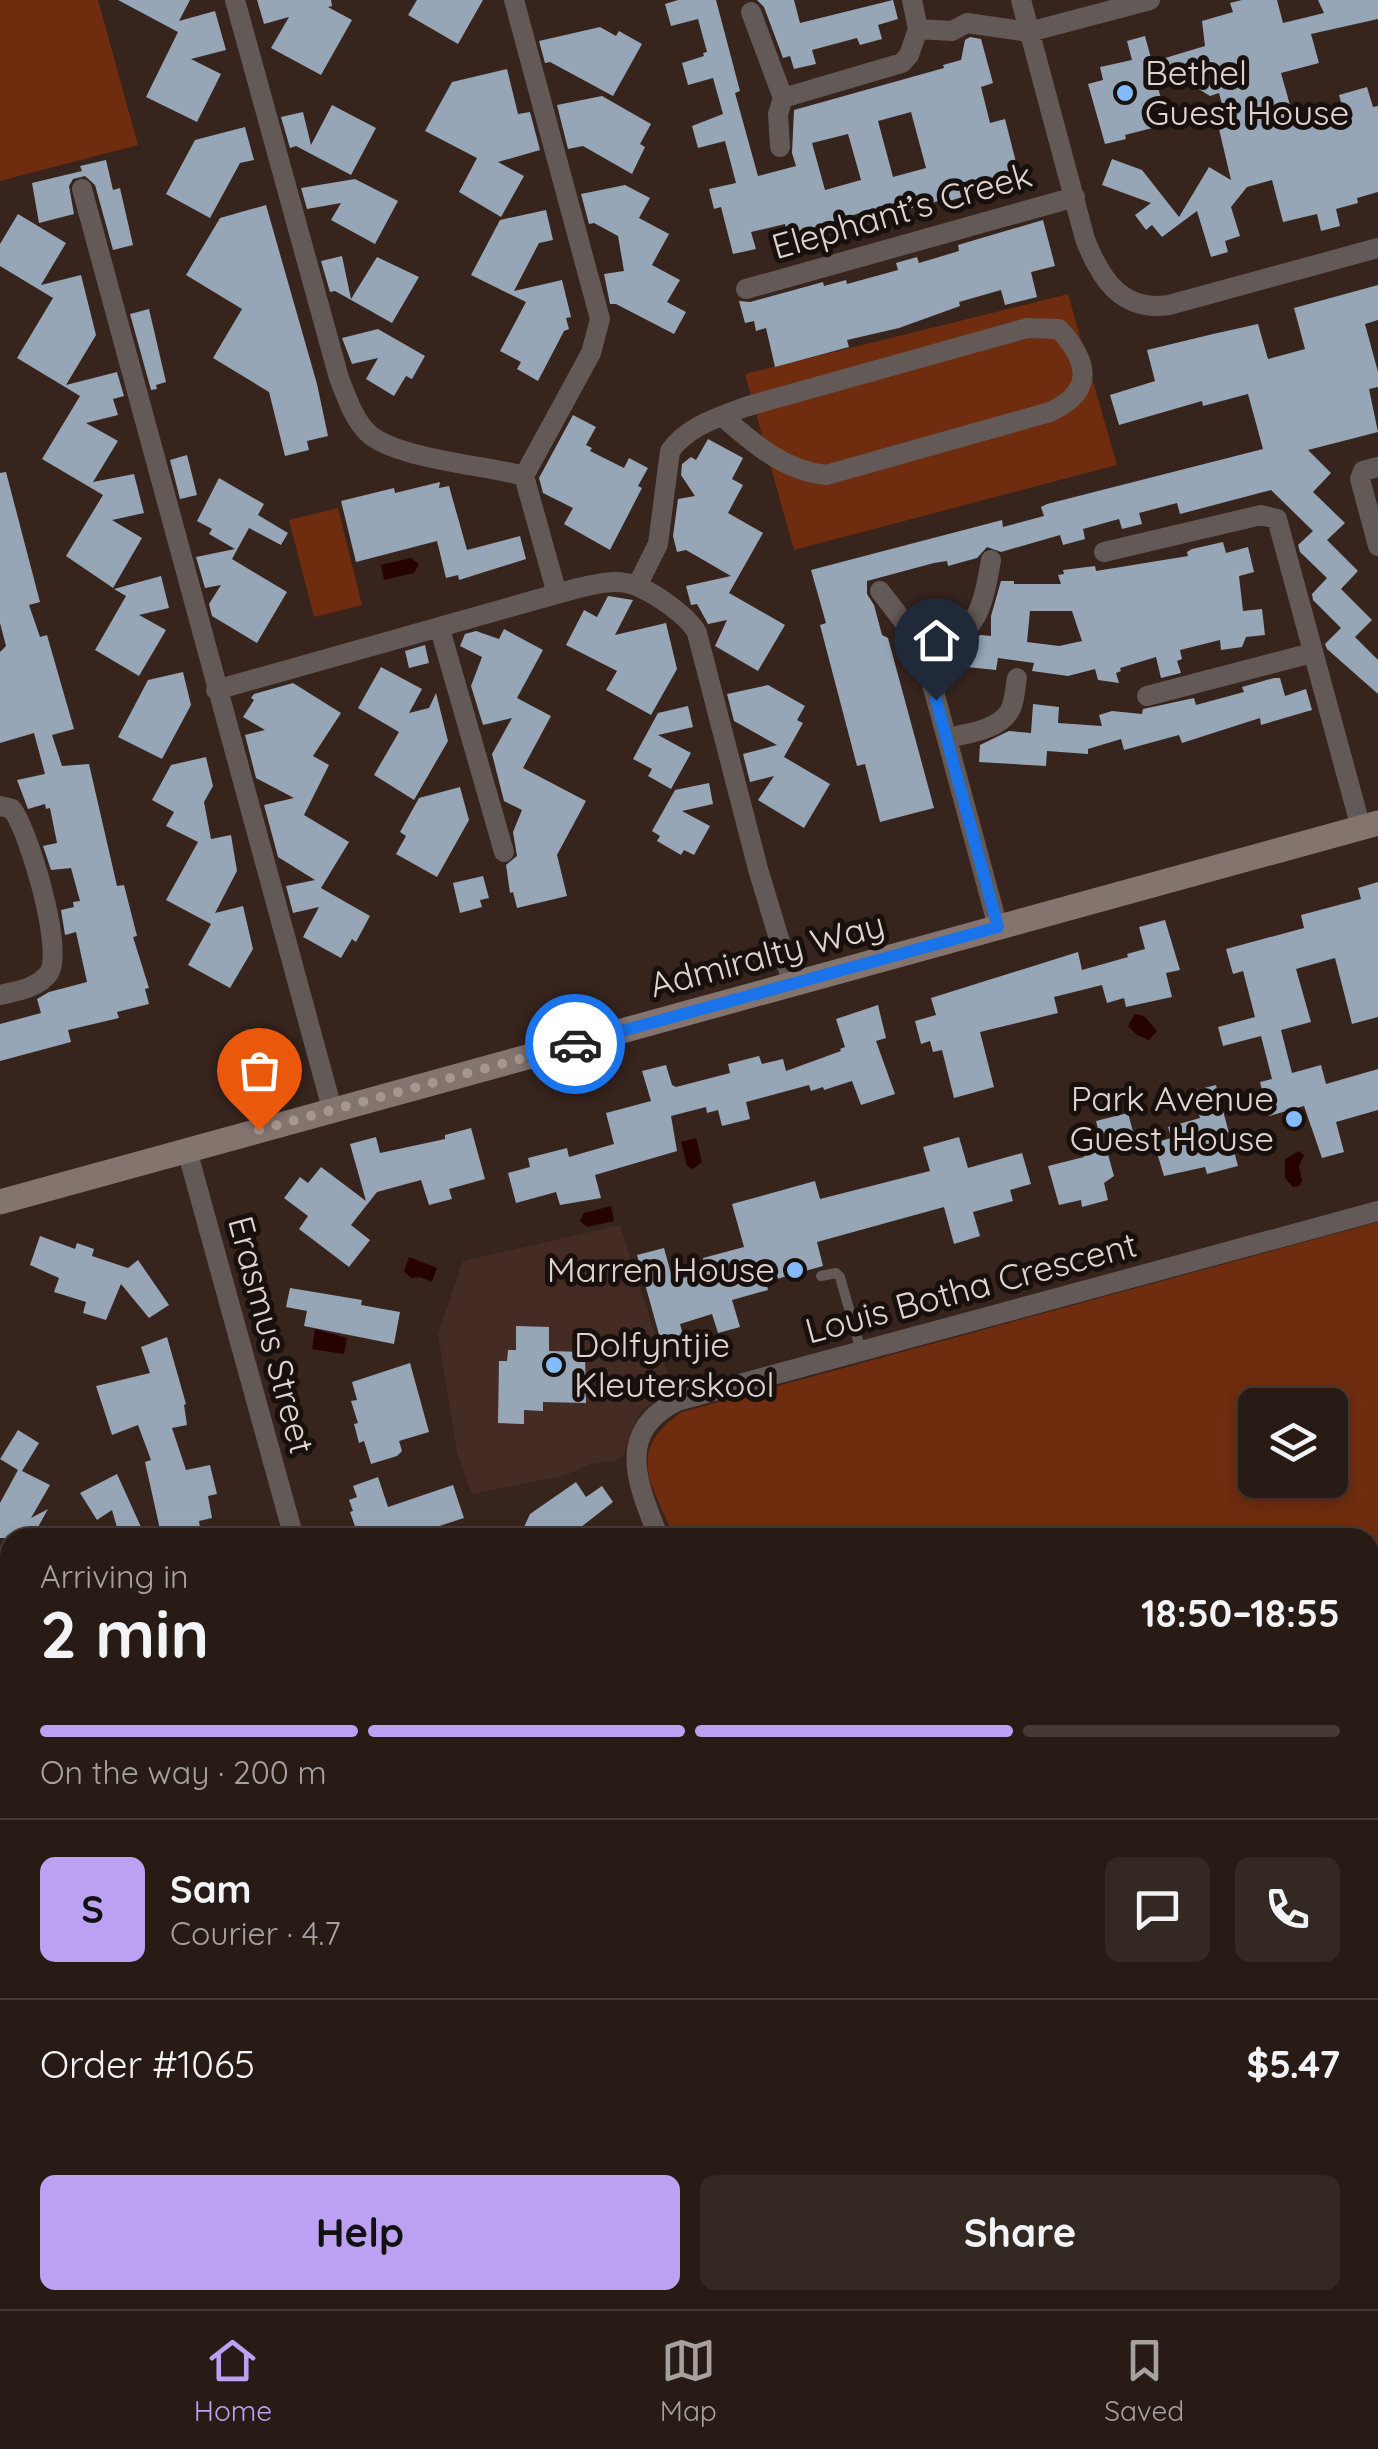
<!DOCTYPE html>
<meta charset="utf-8">
<style>
:root{--surface:#281b16;--page:#342823;--text:#f1f3f6;--muted:#a5a1a1;--line:#443935;--accent:#bca0f2}
body{margin:0;font-family:Quicksand,sans-serif;background:var(--page);color:var(--text);height:100vh;display:flex;flex-direction:column;font-size:38px;white-space:nowrap}
*{box-sizing:border-box;margin:0}
p{font-size:32px;color:var(--muted)}
.icon{flex:none;width:55px;height:55px;fill:none;stroke:currentColor;stroke-width:2;stroke-linecap:round;stroke-linejoin:round}
.map{position:relative;flex:1;overflow:hidden}
.sheet{position:absolute;left:0px;top:1528px;width:1380px;height:782px;display:flex;flex-direction:column;background:var(--surface);border-radius:30px 30px 0 0;box-shadow:0 5px 15px #0003,0 0 0 2px var(--line)}
.sheet>*{flex:none}
.fabs{position:absolute;left:1238px;top:1388px;display:grid;gap:20px}
.fabs a{display:grid;place-items:center;width:110px;height:110px;border-radius:15px;background:var(--surface);box-shadow:0 5px 15px #0003,0 0 0 2px var(--line);font-size:50px}
.pin{position:absolute;display:grid;place-items:center;width:85px;height:85px;color:#fff;margin:-102px -42px;border-radius:50% 50% 50% 0;rotate:-45deg;box-shadow:0 0 10px #0007}
.pin .icon{rotate:45deg}
.courier{position:absolute;display:grid;place-items:center;width:100px;height:100px;margin:-50px;border:8px solid #1a73e8;border-radius:50%;background:#fff;color:#222;box-shadow:0 2px 12px #0007}
.head em{font-style:normal;font-weight:700}
.head div{display:flex;flex-direction:column-reverse}
.head{display:flex;align-items:center;justify-content:space-between;height:170px;padding:0 40px}
h1{font-size:65px;font-weight:700;line-height:75px}
.bar{display:grid;grid-template-columns:repeat(4,1fr);gap:15px 10px;align-content:center;height:120px;padding:0 40px}
.bar i{height:12px;border-radius:8px;background:var(--line)}
.bar .current{background:var(--accent)}
.bar p{grid-column:span 4}
.line{display:flex;align-items:center;gap:25px;padding:0 40px;border-top:2px solid var(--line)}
.line div{flex:1}
.round{display:grid;place-items:center;flex:none;width:105px;height:105px;border-radius:15px;background:var(--page)}
.action{display:flex;gap:20px;margin-top:auto;padding:20px 40px}
.action a{flex:1;height:115px;border-radius:15px;background:var(--accent);color:#111;font-size:40px;font-weight:700;line-height:115px;text-align:center}
.action a+a{background:var(--page);color:var(--text)}
.dock{display:flex;justify-content:space-around;align-items:center;height:140px;border-top:2px solid var(--line);background:var(--surface);font-size:28px;color:var(--muted)}
.dock a{display:grid;justify-items:center;gap:5px}
.dock .current{color:var(--accent)}
.map>svg:first-child{display:block}
.built{fill:#442c24}
.green{fill:#6f2c0f;fill-rule:evenodd}
.water{fill:#260300}
.building{fill:#97a6b7;fill-rule:evenodd}
.lines{fill:none;stroke-linecap:round;stroke-linejoin:round}
.service{stroke:#635956;stroke-width:10}
.minor{stroke:#635956;stroke-width:20}
.secondary{stroke:#83746e;stroke-width:25}
.done{stroke:#a59691;stroke-width:10;stroke-dasharray:0 18}
.route{stroke:#1a73e8;stroke-width:12}
.poi-dot{fill:#85bbfb;stroke:#18100d;stroke-width:4}
.labels{text-anchor:middle;stroke-width:10;stroke-linejoin:round;paint-order:stroke}
.poi-label{font-size:35px;fill:#e1d4d0;stroke:#18100d;text-anchor:start}
.street-label{font-size:35px;fill:#e1d4d0;stroke:#18100d}
</style>
<div class="map">
<svg width="1378" height="2309" viewBox="0 0 1378 2309">
<rect width="100%" height="100%" fill="#36241d"/>
<path class="built" d="M620 1225 673 1390 642 1410 632 1428 624 1454 615 1461 590 1464 566 1475 472 1494 457 1452 438 1334 463 1261Z"/>
<path class="green" d="M0 0H98L138 145 0 181Z
M1068 294 1117 465 794 550 745 374Z
M338 508 362 605 314 617 289 520Z
M1378 1222V1779L1370 1792V1538L674 1537C652 1484 624 1451 682 1412ZM1255 1405H1330V1480H1255Z
M1172 2300H1230L1225 2309H1167Z"/>
<path class="water" d="M411 558 419 564 414 573 384 580 381 565Z
M1135 1014 1144 1016 1157 1031 1149 1040 1137 1035 1128 1026Z
M696 1138 702 1162 693 1169 687 1166 681 1142Z
M1299 1151 1304 1155 1299 1166 1302 1181 1299 1186 1293 1187 1285 1178V1159Z
M611 1206 614 1221 587 1227 580 1221 584 1213Z
M409 1257 437 1268 432 1282 420 1277 411 1278 404 1271Z
M315 1329 347 1338 344 1354 312 1349Z"/>
<path class="building" d="M118 0H190L179 21 215 11 226 50 191 59 221 74 197 122 146 97 178 32Z
M257 0H331L332 6 328 7 352 20 321 75 271 48 289 17 264 24Z
M417 0H483L458 44 408 15Z
M678 0H716L740 91 735 93 758 176 796 166 792 153 794 110 944 68 943 65 961 60 965 40 970 37 981 39 993 83 981 87 990 123 1005 119 1018 170 1034 180 999 189 998 186 946 202V199L881 216 880 213 864 217 863 212 828 223 827 227 788 237 785 224 751 232 756 249 733 254 721 207 714 209 709 189 736 183 725 141 698 148 692 126 723 114 713 78 688 85 682 63 704 56 703 53 707 52 698 19 671 26 665 4ZM911 112 926 168 893 177 878 121ZM848 134 861 180 825 190 812 143Z
M757 0H794L800 23 893 0 898 19 878 25 882 39 860 45 857 38 812 50 816 64 794 69 790 56 783 58 764 7Z
M1242 0H1277L1283 23 1324 13 1318 0H1378V19L1311 34 1319 63 1281 73 1295 123 1343 110 1339 95 1367 87 1373 107 1378 106V192L1357 198 1358 203 1336 209 1340 226 1321 231 1317 214 1283 222 1272 180 1247 187 1231 207 1240 236 1225 241 1228 252 1211 257 1197 211 1162 237 1152 225 1146 230 1135 215 1151 203 1102 185 1112 159 1142 170 1179 217 1209 167 1231 180 1219 129 1228 127 1219 93 1210 96 1181 78 1157 84 1168 124 1125 135 1126 139 1105 144 1088 84 1103 80 1100 67 1132 60 1127 41 1145 36 1152 62 1205 46 1202 21 1233 12 1230 3Z
M600 27 616 36 619 31 642 44 613 96 550 62 545 63 539 41Z
M507 69 518 114 530 112 540 150 498 162 524 176 501 217 459 192 477 158 425 131 452 82Z
M602 96 651 124 640 144 645 147 632 174 583 146 568 149 557 105Z
M332 105 376 128 351 175 296 146 290 148 281 117 303 112 311 145Z
M245 127 254 160 240 163 210 218 166 194 195 140Z
M106 160 113 190 120 188 133 245 113 250 95 185 85 176 73 179 69 186 74 214 39 223 32 183 82 171 80 166Z
M355 179 398 201 375 244 331 220 341 203 307 209 301 188Z
M625 185 650 198 639 218 669 234 652 265 680 280 667 302 686 312 674 334 616 304H610L604 274 624 271 618 236 594 223 589 224 581 194Z
M266 205 317 384 328 436 307 441 309 450 285 456 269 392 213 358 242 309 186 275 220 218Z
M546 210 553 240 539 243 514 291 562 280 571 317 566 318 569 329 564 331 538 381 517 369 521 362 500 351 526 302 471 275 500 220Z
M18 214 66 243 41 285 81 275 96 335 66 385 117 372 124 396 113 399 118 415 86 423 118 441 93 482 134 474 144 513 112 520 142 538 113 588 66 556 103 495 42 459 80 396 17 358 53 298 0 266V244Z
M1043 220 1055 266 1031 272 1037 297 1005 305 1001 290 959 302 960 306 899 328 847 340 849 347 775 367 766 328 756 331 754 321 745 323 739 301 750 302 823 282 824 286 846 280 847 284 898 270 896 263 917 257 919 263 959 251 958 245Z
M342 256 351 299 377 257 419 277 392 323 335 291 330 292 321 261Z
M1378 285V320L1365 324 1378 372V387L1369 389 1378 432 1308 450 1331 473 1313 492 1345 523 1327 540 1358 571 1341 589 1372 620 1355 637 1378 660V694L1327 649 1325 644 1341 628 1313 600 1312 594 1327 578 1300 552 1298 545 1313 531 1271 490 1180 514 1177 503 1139 513 1142 524 1122 529 1119 519 1083 529 1085 539 1063 545 1060 535 1001 552 987 547 977 558 948 566 947 561 934 563 867 581V594L874 605 882 635 888 638 934 808 880 822 865 764 857 766 820 625 826 623 811 570 1002 520 1003 527 1044 516 1041 507 1047 504 1263 449 1248 394 1203 406 1202 401 1119 425 1110 395 1155 381 1147 350 1213 334 1258 324 1268 359 1305 349 1294 308Z
M149 309 166 382 156 385 157 389 151 390 130 314Z
M378 329 425 356 412 379 406 376 394 396 366 379 378 358 352 364 342 338Z
M573 415 596 427 586 445 592 448 590 451 624 468 629 458 648 468 638 486 642 488 610 550 564 524 573 508 543 493 539 478Z
M708 439 743 458 732 479 743 485 728 513 763 533 729 593 785 625 758 671 715 646 727 620 708 624 697 604 691 605 686 586 731 576 686 550 677 552 673 536 678 499 695 496 681 475 682 464 691 457 696 460Z
M187 455 197 495 180 499 170 460Z
M6 472 40 602 29 605 40 637 47 635 74 729 52 735 62 766 89 764 117 886 124 885 137 936 133 937 149 988 145 989 149 1004 117 1012 119 1018 68 1030 71 1042 0 1061V1024L41 1013 37 999 49 992 87 982 76 932 65 935 61 910 74 907 73 902 80 901 71 868 51 870 43 846 57 843 50 808 46 809 45 804 28 809 17 780 45 774 34 733 0 743V652L6 646 0 623V473Z
M219 478 264 504 258 515 288 533 281 545 249 528 232 559 287 592 257 643 212 616 209 604 221 585 205 588 196 557 235 549 209 534 212 529 197 521Z
M440 482 439 488 449 486 467 550 520 536 526 559 459 580 458 575 446 578 437 541 356 562 341 501 394 488 395 493Z
M1223 542 1226 553 1248 547 1254 572 1239 576 1243 611 1262 609 1265 635 1246 637 1242 647 1221 650 1220 640 1180 650 1182 659 1177 661 1181 673 1161 678 1156 657 1120 668 1121 671 1116 673 1119 683 1098 680 1095 669 1068 676 1032 671 1034 663 998 658 996 670 967 667 969 646 980 635 991 636V616L1001 581H1014V584H1061L1058 575 1064 574 1063 570 1095 566 1096 571 1188 556 1187 552 1192 549ZM1030 611H1072L1082 641 1059 646 1027 642Z
M161 576 169 608 139 615 166 630 139 676 95 650 126 596 114 589Z
M608 596 633 600 615 635 666 623 677 669 651 715 606 690 617 671 566 645 584 610 597 617Z
M504 629 543 650 517 698 551 716 523 768 586 801 557 855 567 896 517 908 513 892 510 893 506 865 517 856 513 832 522 810 504 801 492 754 512 718 483 725 471 686 482 657 460 646 465 634 476 631 499 639Z
M425 645 429 663 409 668 405 651Z
M381 667 422 689 409 713 429 708 436 693 448 741 414 800 374 775 399 732 358 708Z
M183 672 191 705 162 759 118 737 148 680Z
M1274 678H1280L1285 696 1306 689 1312 710 1261 725 1260 718 1182 743 1179 735 1124 750 1121 739 1088 749V754L1047 751 1046 766 979 762 980 745 1009 731 1031 733 1033 704 1059 707 1058 723 1102 726 1099 715 1112 711 1142 714 1143 709 1194 698 1196 705 1244 692 1242 687Z
M293 683 341 713 313 756 329 765 304 815 349 842 321 888 370 916 356 942 352 939 341 958 303 937 319 907 293 913 286 886 315 880 278 857 264 805 294 798 256 778 245 735 265 730 243 717 254 700 251 698 254 694Z
M768 685 805 706 797 720 803 723 784 757 830 784 804 828 758 800 774 776 750 782 743 754 777 745 734 721 727 694Z
M688 706 693 727 658 735 691 753 671 789 648 776 652 769 633 759 658 713Z
M206 757 213 786 204 802 211 839 231 835 237 871 215 913 243 906 253 949 230 988 188 965 211 924 166 900 198 842 166 826 174 812 152 800 171 765Z
M709 783 713 804 682 811 710 826 694 855 684 850 681 855 657 841 660 836 652 831 675 790Z
M460 787 469 820 437 877 396 854 406 836 400 832 419 798Z
M483 876 489 898 480 900 482 907 460 913 453 883Z
M1378 882V1017L1352 1024 1335 958 1296 969 1311 1022 1281 1030 1292 1073 1321 1065 1326 1084 1378 1069V1110L1336 1122 1344 1152 1322 1158 1304 1106 1269 1116 1260 1082 1272 1079 1261 1036 1223 1046 1218 1027 1255 1017 1243 971 1233 974 1226 949 1304 928 1301 915 1361 899 1358 888Z
M1165 920 1180 970 1166 973 1172 997 1126 1007 1124 998 1107 1003 1102 985 1054 997 1058 1013 980 1032 994 1087 954 1098 942 1050 933 1052 930 1041 921 1044 915 1021 936 1015 931 998 1078 952 1082 970 1128 957 1127 954 1145 949 1139 927Z
M878 1005 886 1038 876 1041 895 1094 861 1105 852 1081 824 1090 823 1087 811 1091 809 1085 746 1102 750 1119 722 1126 718 1110 707 1113 706 1107 671 1116 677 1151 595 1175 601 1198 560 1205 556 1192 516 1203 508 1173 530 1167 528 1158 567 1148 569 1157 614 1144 606 1113 651 1101 642 1071 666 1065 672 1085 676 1087 730 1073 728 1064 759 1056 762 1064 783 1059 786 1071 841 1051 840 1049 845 1047 836 1019Z
M1216 1085 1238 1166 1207 1174 1205 1167 1164 1176 1154 1143 1171 1138 1168 1127 1200 1118 1192 1091Z
M1128 1113 1136 1143 1107 1151 1114 1176 1104 1183 1108 1200 1082 1207 1081 1200 1059 1205 1048 1166 1084 1157 1080 1138 1099 1133 1096 1121Z
M471 1128 485 1179 449 1189 452 1199 429 1205 421 1180 377 1192 351 1225 370 1240 349 1267 299 1229 308 1216 284 1198 300 1177 308 1183 321 1167 366 1201 350 1144 376 1137 380 1153 445 1139V1135Z
M959 1137 968 1168 1022 1153 1031 1184 1010 1190 1013 1201 973 1212 980 1236 954 1244 944 1207 817 1242 823 1266 766 1282 768 1290 732 1300 740 1327 718 1333 712 1314 680 1324 685 1343 663 1349 637 1255 664 1248 673 1281 706 1271 703 1258 744 1247 732 1204 815 1181 820 1199 930 1171 923 1147Z
M40 1236 75 1249 77 1243 94 1249 92 1256 128 1268 138 1260 169 1305 149 1318 121 1284 106 1320 83 1313 86 1302 54 1292 59 1278 30 1265Z
M290 1288 362 1300 361 1305 400 1312 394 1344 304 1326 307 1311 286 1307Z
M516 1326 549 1327V1351L585 1352 586 1403 543 1402V1411L524 1410V1424L498 1423 499 1361H507L508 1350H516Z
M167 1337 186 1404 184 1405 187 1425 172 1428 186 1470 210 1465 217 1494 208 1496 212 1518 199 1521 201 1534 187 1538 181 1528 161 1534 145 1462 151 1460 138 1425 112 1435 96 1386 150 1373 141 1347Z
M410 1363 429 1432 399 1441 402 1451 397 1456 371 1464 364 1441 359 1443 354 1424 358 1423 351 1401 357 1400 352 1382Z
M18 1430 39 1443 22 1471 50 1485 31 1518 48 1509 32 1538H0V1503L18 1470 0 1459Z
M117 1474 146 1538H120L112 1510 97 1520 80 1493Z
M378 1477 388 1507 453 1485 464 1518 427 1530 430 1538H359L350 1512 353 1511 349 1500 357 1497 353 1486Z
M576 1482 586 1497 602 1486 613 1502 567 1538H519L530 1514Z"/>
<g class="lines">
<path class="service" d="M821 1276 836 1273 840 1277 861 1351"/>
<path class="minor" d="M235 0 339 378C347 398 353 418 368 433 396 459 485 465 524 476
M514 0 600 319 591 353 524 476 557 594
M912 0 918 29 952 31 967 23 1029 32 1150 0
M1021 0 1085 239C1100 278 1121 312 1169 305L1378 248
M751 12 783 98 902 63 909 55 918 29
M780 147 778 114 783 98
M82 189 332 1109
M746 289 1075 197
M1378 467 1363 471 1360 479 1378 546
M1104 552 1261 515 1277 519 1361 828
M637 586 658 544 670 451C688 426 717 418 745 407L1027 328 1059 329C1089 362 1095 391 1050 412L826 475C784 471 753 443 722 416
M880 591 910 630 926 662 998 927
M440 629 504 852
M926 662C975 629 981 619 991 560
M216 690 578 588C593 585 610 580 626 583 646 586 688 615 697 633L758 869 793 985
M1147 696 1312 653
M947 738C965 734 998 730 1009 712 1015 703 1015 688 1017 678
M0 806 12 809C29 831 64 950 49 973 38 988 17 991 0 995
M187 1150 294 1538
M659 1538C639 1487 613 1433 677 1401L1378 1211
M1370 1819 1378 1805
M0 1831 10 1854
M0 1966 10 1963
M1370 2158 1378 2160
M291 2300 299 2309
M861 2300 875 2309
M137 2309 146 2300"/>
<path class="secondary" d="M0 1202 1378 823"/>
</g>
<g class="lines">
<path class="done" d="M259 1130 575 1044"/>
<path class="route" d="M575 1044 998 927 936 700"/>
</g>
<g class="poi-dot">
<circle cx="1125" cy="93" r="10"/>
<circle cx="1294" cy="1119" r="10"/>
<circle cx="795" cy="1270" r="10"/>
<circle cx="554" cy="1365" r="10"/>
</g>
<g class="labels">
<g class="poi-label">
<text x="1145" y="85">Bethel<tspan x="1145" dy="40">Guest House</tspan></text>
<text x="1274" y="1111" text-anchor="end">Park Avenue<tspan x="1274" dy="40">Guest House</tspan></text>
<text x="775" y="1282" text-anchor="end">Marren House</text>
<text x="574" y="1357">Dolfyntjie<tspan x="574" dy="40">Kleuterskool</tspan></text>
</g>
<g class="street-label">
<text transform="translate(902 211) rotate(-16)" y="12">Elephant’s Creek</text>
<text transform="translate(767 955) rotate(-15)" y="12">Admiralty Way</text>
<text transform="translate(971 1288) rotate(-15)" y="12">Louis Botha Crescent</text>
<text transform="translate(271 1335) rotate(75)" y="12">Erasmus Street</text>
</g>
</g>
</svg>
<div class="fabs">
<a><svg class="icon" aria-label="layers" viewBox="0 0 24 24"><path d="M12 4l9 5-9 5-9-5zM3 14l9 5 9-5"/></svg></a>
</div>
<div class="pin" style="left:259px;top:1130px;background:#ea580c"><svg class="icon" aria-label="bag" viewBox="0 0 24 24"><path d="M5 8h14l-1 12H6zM9 8a3 3 0 0 1 6 0"/></svg></div>
<div class="pin" style="left:936px;top:700px;background:#1f2937"><svg class="icon" aria-label="home" viewBox="0 0 24 24"><path d="M3 11l9-7 9 7M6 9v11h12V9"/></svg></div>
<div class="courier" style="left:575px;top:1044px"><svg class="icon" aria-label="car" viewBox="0 0 24 24"><path d="M5 17H2v-5l4-1 3-4h7l3 4 3 1v5h-3M9 17h6M6 11h13"/><circle cx="7" cy="17" r="2"/><circle cx="17" cy="17" r="2"/></svg></div>
<section class="sheet">
<div class="head"><div><h1>2 min</h1><p>Arriving in</p></div><em>18:50–18:55</em></div>
<div class="bar"><i class="current"></i><i class="current"></i><i class="current"></i><i></i><p>On the way · 200 m</p></div>
<div class="line" style="height:180px"><b class="round" style="background:var(--accent);color:#111">S</b><div><b>Sam</b><p>Courier · 4.7</p></div><a class="round"><svg class="icon" aria-label="chat" viewBox="0 0 24 24"><path d="M4 5h16v11H9l-5 4z"/></svg></a><a class="round"><svg class="icon" aria-label="phone" viewBox="0 0 24 24"><path d="M5 4h4l2 5-3 2q2 4 5 5l2-3 5 2v4C11 20 4 13 5 4z"/></svg></a></div>
<div class="line" style="height:130px"><div>Order #1065</div><b>$5.47</b></div>
<div class="action"><a>Help</a><a>Share</a></div>
</section>
</div>
<nav class="dock">
<a class="current"><svg class="icon" aria-label="home" viewBox="0 0 24 24"><path d="M3 11l9-7 9 7M6 9v11h12V9"/></svg>Home</a>
<a><svg class="icon" aria-label="map" viewBox="0 0 24 24"><path d="M3 6l6-2 6 2 6-2v14l-6 2-6-2-6 2zM9 4v14M15 6v14"/></svg>Map</a>
<a><svg class="icon" aria-label="saved" viewBox="0 0 24 24"><path d="M7 4h10v16l-5-4-5 4z"/></svg>Saved</a>
</nav>
